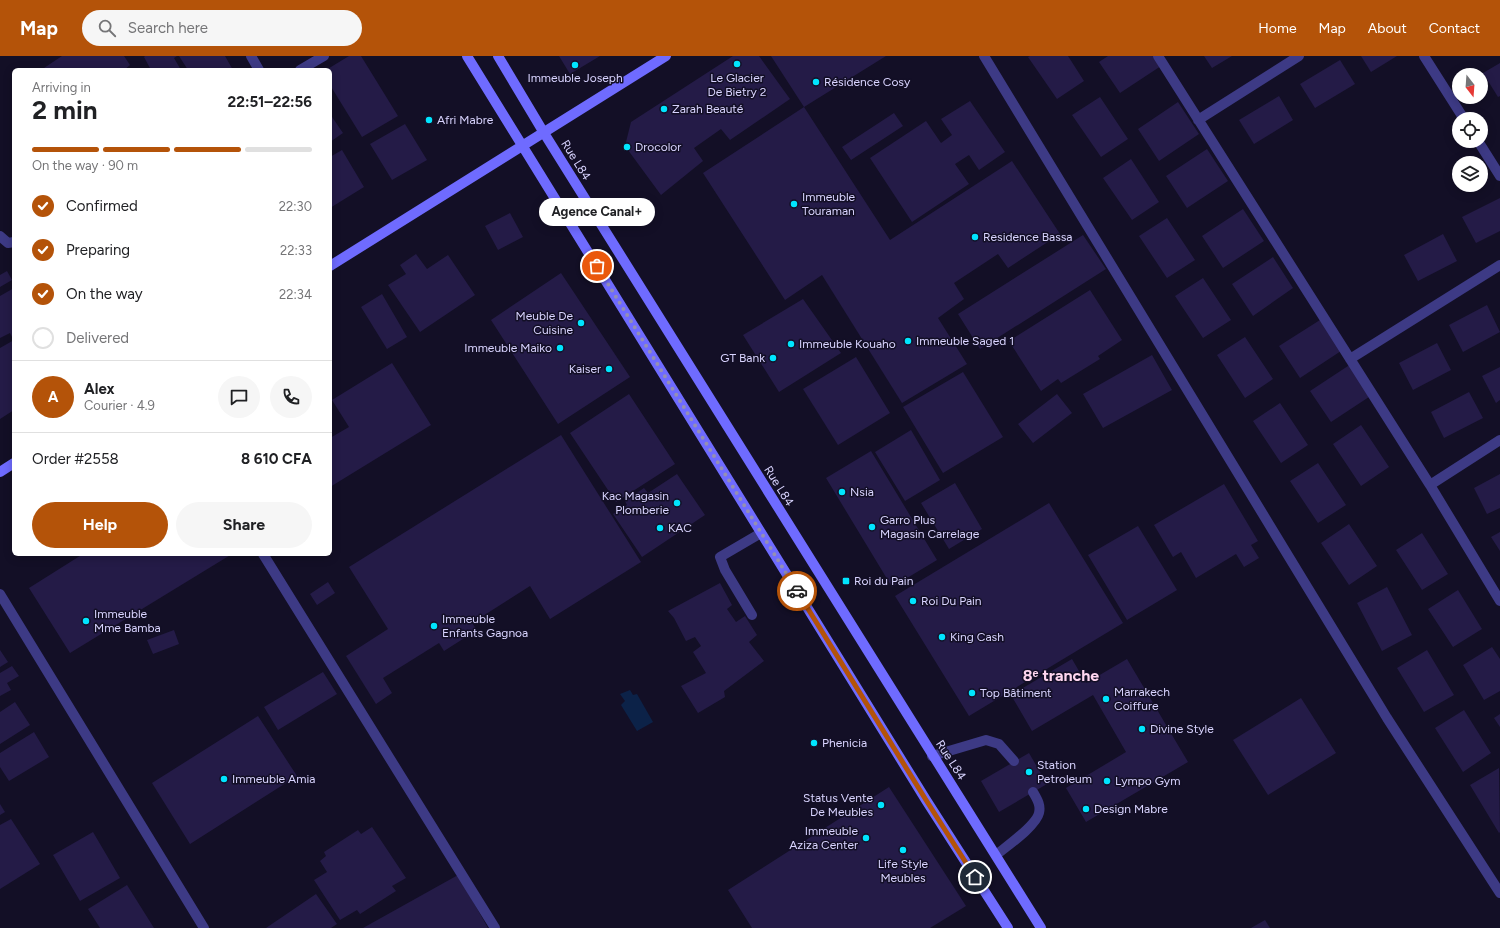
<!DOCTYPE html>
<meta charset="utf-8">
<style>
:root{--surface:#fff;--page:#f6f6f6;--text:#202124;--muted:#757577;--line:#e0e0e0;--accent:#b45309}
body{margin:0;font-family:Figtree,sans-serif;background:var(--page);color:var(--text);height:100vh;display:flex;flex-direction:column;font-size:15px;white-space:nowrap}
*{box-sizing:border-box;margin:0}
p{font-size:13px;color:var(--muted)}
.icon{flex:none;width:22px;height:22px;fill:none;stroke:currentColor;stroke-width:2;stroke-linecap:round;stroke-linejoin:round}
.map{position:relative;flex:1;overflow:hidden}
.drawer{position:absolute;left:12px;top:12px;width:320px;height:488px;display:flex;flex-direction:column;background:var(--surface);border-radius:6px;box-shadow:0 2px 10px #0003}
.drawer>*{flex:none}
.needle{width:26px;rotate:163deg}
.controls{position:absolute;left:1452px;top:12px;display:grid;gap:8px}
.controls a{display:grid;place-items:center;width:36px;height:36px;border-radius:50%;background:var(--surface);box-shadow:0 2px 10px #0003;font-size:20px}
.pin{position:absolute;display:grid;place-items:center;width:34px;height:34px;color:#fff;margin:-17px;border:2px solid #fff;border-radius:50%;box-shadow:0 1px 4px #0007}
.courier{position:absolute;display:grid;place-items:center;width:40px;height:40px;margin:-20px;border:3px solid #b45309;border-radius:50%;background:#fff;color:#222;box-shadow:0 1px 5px #0007}
.bubble{position:absolute;height:28px;border-radius:14px;background:var(--surface);box-shadow:0 2px 10px #0003;font-size:13px;font-weight:700;line-height:28px;text-align:center}
.headline em{font-style:normal;font-weight:700}
.headline div{display:flex;flex-direction:column-reverse}
.headline{display:flex;align-items:center;justify-content:space-between;height:68px;padding:0 20px}
h1{font-size:26px;font-weight:700;line-height:30px}
.bar{display:grid;grid-template-columns:repeat(4,1fr);gap:6px 4px;align-content:center;height:48px;padding:0 20px}
.bar i{height:5px;border-radius:3px;background:var(--line)}
.bar .active{background:var(--accent)}
.bar p{grid-column:span 4}
.line{display:flex;align-items:center;gap:10px;padding:0 20px;border-top:1px solid var(--line)}
.line div{flex:1}
.round{display:grid;place-items:center;flex:none;width:42px;height:42px;border-radius:21px;background:var(--page)}
ol{padding:0 20px;list-style:none}
li{display:flex;align-items:center;gap:12px;height:44px}
li p{margin-inline-start:auto}
li .icon{padding:4px;border-radius:50%;background:var(--accent);color:#fff;stroke-width:4}
li:last-child{color:var(--muted)}
li i{width:22px;height:22px;border:2px solid var(--line);border-radius:50%}
.primary-button{display:flex;gap:8px;margin-top:auto;padding:8px 20px}
.primary-button a{flex:1;height:46px;border-radius:24px;background:var(--accent);color:#fff;font-size:16px;font-weight:700;line-height:46px;text-align:center}
.primary-button a+a{background:var(--page);color:var(--text)}
header{display:flex;align-items:center;gap:24px;box-sizing:border-box;height:56px;padding:0 20px;background:var(--accent);color:#fff}
header strong{font-size:19px}
nav{display:flex;gap:22px;margin-inline-start:auto;font-size:14px}
.search{width:280px;height:36px;background:var(--page);display:flex;align-items:center;gap:10px;box-sizing:border-box;padding:0 14px;border-radius:22px;color:var(--muted);font-size:15px}
.map>svg:first-child{display:block}
.water{fill:#0c2248}
.building{fill:#241b47}
.lines{fill:none;stroke-linecap:round;stroke-linejoin:round}
.lane{stroke:#3d3a85;stroke-width:10}
.street{stroke:#3d3a85;stroke-width:10}
.secondary{stroke:#6f6bff;stroke-width:10}
.done{stroke:#948fb3;stroke-width:4;stroke-dasharray:0 7.2}
.route{stroke:#b45309;stroke-width:5}
.poi-dot{fill:#00e5ff;stroke:#130f26;stroke-width:1.5}
.labels{text-anchor:middle;stroke-width:3;stroke-linejoin:round;paint-order:stroke}
.poi-label{font-size:12px;fill:#d9d4ff;stroke:#130f26;text-anchor:start}
.street-label{font-size:12px;fill:#d9d4ff;stroke:#130f26}
.district-label{font-size:16px;font-weight:bold;fill:#ffd6f0;stroke:#130f26}
</style>
<header>
<strong>Map</strong>
<div class="search"><svg class="icon" aria-label="search" viewBox="0 0 24 24"><circle cx="10" cy="10" r="6"/><path d="M15 15l6 6"/></svg>Search here</div>
<nav><a>Home</a><a>Map</a><a>About</a><a>Contact</a></nav>
</header>
<div class="map">
<svg width="1500" height="872" viewBox="0 0 1500 872">
<rect width="100%" height="100%" fill="#130f26"/>
<path class="water" d="M630 634 633 639 637 638 653 666 637 675 621 649 625 645 620 638Z"/>
<path class="building" d="M62 0H124L130 9 124 14H41Z
M145 0H177L174 2 181 14H151L144 1Z
M179 0H225L233 14H188Z
M349 0H361L398 60 362 81 330 29V14H326Z
M559 0H600L570 18Z
M733 0H759L790 43 730 84 721 73 694 92 703 105 661 139 625 90 631 66Z
M771 0H886L804 51Z
M1030 0H1068L1084 25 1057 43 1028 1Z
M1108 0H1154L1161 10 1120 37 1099 6Z
M1204 0H1232L1212 12Z
M1361 0H1397L1371 16Z
M1340 4 1355 28 1315 52 1300 28Z
M1500 7V40L1498 41 1483 17Z
M1279 40 1293 64 1254 88 1239 64Z
M1100 41 1128 83 1101 101 1072 59Z
M970 45 1005 96 979 114 969 99 955 108 969 128 912 166 870 102 926 65 941 87 952 79 941 63Z
M1178 46 1199 78 1159 105 1138 73Z
M804 51 890 184 1012 105 1060 178 1008 212 998 198 954 227 964 243 938 262 967 308 902 347 822 219 785 244 703 117Z
M894 57 903 70 851 104 842 91Z
M330 58 343 77 330 86Z
M405 68 427 104 392 124 370 88Z
M1207 93 1228 125 1187 152 1166 120Z
M342 94 364 131 330 152V101Z
M1131 103 1159 146 1132 164 1103 122Z
M1500 142V175L1476 187 1462 161Z
M1243 153 1264 185 1223 212 1202 180Z
M510 157 523 181 498 194 485 170Z
M1167 162 1195 204 1167 222 1139 180Z
M1443 178 1457 205 1418 225 1404 199Z
M1083 179 1106 213 980 293 958 258Z
M416 198 427 213 448 199 475 239 420 276 388 229 406 218 400 209Z
M1273 201 1293 232 1253 260 1232 228Z
M7 215 12 224 0 231V219Z
M561 217 630 321 558 368 491 264Z
M1203 222 1231 264 1203 282 1175 240Z
M14 232V280L12 281 10 277 0 282V240Z
M1090 234 1122 284 1098 300 1100 303 1061 327 1058 323 1041 335 1009 285Z
M382 238 407 281 387 293 361 251Z
M803 243 841 297 779 336 743 279Z
M1487 249 1500 276 1463 296 1449 269Z
M1320 264 1341 295 1300 322 1279 290Z
M1245 281 1273 323 1245 342 1217 299Z
M14 284V354L0 363V292Z
M1437 287 1451 314 1413 334 1399 307Z
M1152 299 1172 334 1103 372 1083 338Z
M856 301 890 357 838 389 803 333Z
M392 307 431 369 330 431V382L349 371 332 344Z
M1351 308 1372 339 1331 366 1310 335Z
M1500 311V344L1496 347 1482 320Z
M963 316 1003 381 943 417 903 351Z
M1469 336 1483 362 1444 382 1431 356Z
M629 338 675 408 616 446 570 377Z
M1057 338 1072 357 1033 387 1018 368Z
M1280 347 1308 389 1281 407 1253 365Z
M1361 369 1389 411 1361 430 1333 388Z
M911 374 940 424 905 445 875 396Z
M561 379 641 506 550 563 530 530 472 567 477 574 444 595 439 587 383 622 392 637 376 648 346 600 388 573 349 511Z
M871 395 937 504 892 531 826 422Z
M1318 407 1346 449 1318 467 1290 425Z
M677 418 705 459 642 501 613 458 627 449 625 445 644 432 648 437Z
M1500 418V452L1487 458 1474 432Z
M955 427 982 473 949 493 921 447Z
M1224 428 1258 485 1251 489 1259 502 1244 511 1236 498 1196 522 1181 496 1173 501 1154 469Z
M1049 447 1123 567 969 660 895 540Z
M1349 468 1377 510 1349 529 1321 487Z
M1138 470 1177 534 1127 564 1088 499Z
M1500 476V495L1491 481Z
M1422 477 1448 518 1422 534 1396 494Z
M83 498H232L70 597 29 532Z
M328 526 335 537 317 549 310 538Z
M720 527 732 549 727 553 736 566 745 560 757 579 749 586 764 605 724 635 725 641 698 657 681 630 706 617 693 596 701 590 695 581 686 585 674 562 668 555Z
M1387 531 1412 579 1382 595 1357 547Z
M1458 534 1482 573 1453 591 1428 553Z
M174 574 179 588 153 598 147 584Z
M1492 591 1500 603V635L1484 644 1463 609Z
M0 594 8 606 0 611Z
M1427 594 1454 639 1424 656 1397 612Z
M1072 603 1086 627 1127 603 1188 706 1086 766 1066 732 1126 696 1093 639 1032 675 1011 639Z
M12 610 19 620 7 627 11 634 0 640V617Z
M323 616 337 638 278 674 264 651Z
M1301 642 1336 697 1268 739 1233 684Z
M15 646 30 669 0 688V656Z
M1464 654 1491 697 1463 716 1435 672Z
M1500 658V671L1494 662Z
M258 660 297 720 190 788 152 727Z
M34 676 49 701 9 725 0 711V697Z
M1029 697 1047 728 999 756 981 725Z
M1499 712 1500 776 1499 777 1470 729Z
M889 731 966 850 930 872H752L728 834Z
M0 748 5 756 0 759Z
M11 763 40 808 0 833V769Z
M372 771 406 822 392 830 396 835 360 858 357 854 340 864 314 824 327 816 320 805 326 800 324 796 358 774 361 778Z
M93 776 120 822 80 845 53 799Z
M458 819 488 872H363Z
M127 829 154 872H100L88 853Z
M316 838 337 868 331 872H266Z
M1265 864 1270 872H1251Z"/>
<g class="lines">
<path class="lane" d="M752 559 725 514 720 501 761 477
M932 700 986 684 999 688 1014 705
M996 799C1007 790 1036 770 1039 757 1041 749 1037 743 1033 736"/>
<path class="street" d="M251 0 259 14
M984 0 1387 662 1500 837
M1158 0 1430 429 1500 545
M1424 0 1464 63
M300 14 324 0
M1198 64 1299 0
M1478 85 1500 120
M0 180 8 187 14 186
M1350 303 1500 209
M1430 429 1500 384
M263 498 495 872
M0 538 204 872"/>
<path class="secondary" d="M467 0 926 744 1008 872
M498 0 544 77 1041 872
M330 210 666 0
M0 416 14 407"/>
</g>
<g class="lines">
<path class="done" d="M597 210 797 535"/>
<path class="route" d="M797 535 926 744 975 821"/>
</g>
<g class="poi-dot">
<circle cx="737" cy="8" r="4"/>
<circle cx="575" cy="9" r="4"/>
<circle cx="816" cy="26" r="4"/>
<circle cx="664" cy="53" r="4"/>
<circle cx="429" cy="64" r="4"/>
<circle cx="627" cy="91" r="4"/>
<circle cx="794" cy="148" r="4"/>
<circle cx="975" cy="181" r="4"/>
<circle cx="581" cy="267" r="4"/>
<circle cx="908" cy="285" r="4"/>
<circle cx="791" cy="288" r="4"/>
<circle cx="560" cy="292" r="4"/>
<circle cx="773" cy="302" r="4"/>
<circle cx="609" cy="313" r="4"/>
<circle cx="842" cy="436" r="4"/>
<circle cx="677" cy="447" r="4"/>
<circle cx="872" cy="471" r="4"/>
<circle cx="660" cy="472" r="4"/>
<rect x="842" y="521" width="8" height="8" rx="2"/>
<circle cx="913" cy="545" r="4"/>
<circle cx="86" cy="565" r="4"/>
<circle cx="434" cy="570" r="4"/>
<circle cx="942" cy="581" r="4"/>
<circle cx="972" cy="637" r="4"/>
<circle cx="1106" cy="643" r="4"/>
<circle cx="1142" cy="673" r="4"/>
<circle cx="814" cy="687" r="4"/>
<circle cx="1029" cy="716" r="4"/>
<circle cx="224" cy="723" r="4"/>
<circle cx="1107" cy="725" r="4"/>
<circle cx="881" cy="749" r="4"/>
<circle cx="1086" cy="753" r="4"/>
<circle cx="866" cy="782" r="4"/>
<circle cx="903" cy="794" r="4"/>
</g>
<g class="labels">
<g class="poi-label">
<text x="575" y="26" text-anchor="middle">Immeuble Joseph</text>
<text x="737" y="26" text-anchor="middle">Le Glacier<tspan x="737" dy="14">De Bietry 2</tspan></text>
<text x="824" y="30">Résidence Cosy</text>
<text x="672" y="57">Zarah Beauté</text>
<text x="437" y="68">Afri Mabre</text>
<text x="635" y="95">Drocolor</text>
<text x="802" y="145">Immeuble<tspan x="802" dy="14">Touraman</tspan></text>
<text x="983" y="185">Residence Bassa</text>
<text x="573" y="264" text-anchor="end">Meuble De<tspan x="573" dy="14">Cuisine</tspan></text>
<text x="916" y="289">Immeuble Saged 1</text>
<text x="799" y="292">Immeuble Kouaho</text>
<text x="552" y="296" text-anchor="end">Immeuble Maiko</text>
<text x="765" y="306" text-anchor="end">GT Bank</text>
<text x="601" y="317" text-anchor="end">Kaiser</text>
<text x="850" y="440">Nsia</text>
<text x="669" y="444" text-anchor="end">Kac Magasin<tspan x="669" dy="14">Plomberie</tspan></text>
<text x="880" y="468">Garro Plus<tspan x="880" dy="14">Magasin Carrelage</tspan></text>
<text x="668" y="476">KAC</text>
<text x="854" y="529">Roi du Pain</text>
<text x="921" y="549">Roi Du Pain</text>
<text x="94" y="562">Immeuble<tspan x="94" dy="14">Mme Bamba</tspan></text>
<text x="442" y="567">Immeuble<tspan x="442" dy="14">Enfants Gagnoa</tspan></text>
<text x="950" y="585">King Cash</text>
<text x="1114" y="640">Marrakech<tspan x="1114" dy="14">Coiffure</tspan></text>
<text x="980" y="641">Top Bâtiment</text>
<text x="1150" y="677">Divine Style</text>
<text x="822" y="691">Phenicia</text>
<text x="1037" y="713">Station<tspan x="1037" dy="14">Petroleum</tspan></text>
<text x="232" y="727">Immeuble Amia</text>
<text x="1115" y="729">Lympo Gym</text>
<text x="873" y="746" text-anchor="end">Status Vente<tspan x="873" dy="14">De Meubles</tspan></text>
<text x="1094" y="757">Design Mabre</text>
<text x="858" y="779" text-anchor="end">Immeuble<tspan x="858" dy="14">Aziza Center</tspan></text>
<text x="903" y="812" text-anchor="middle">Life Style<tspan x="903" dy="14">Meubles</tspan></text>
</g>
<g class="street-label">
<text transform="translate(576 104) rotate(58)" y="4">Rue L84</text>
<text transform="translate(779 430) rotate(58)" y="4">Rue L84</text>
<text transform="translate(951 704) rotate(57)" y="4">Rue L84</text>
</g>
<g class="district-label">
<text x="1061" y="625">8ᵉ tranche</text>
</g>
</g>
</svg>
<div class="controls">
<a><svg class="needle" viewBox="-14 -14 28 28"><path d="M0-13l5 13h-10z" fill="#e53935"/><path d="M0 13l5-13h-10z" fill="#757577"/></svg></a>
<a><svg class="icon" aria-label="locate" viewBox="0 0 24 24"><circle cx="12" cy="12" r="6"/><path d="M12 2v4M12 18v4M2 12h4M18 12h4"/></svg></a>
<a><svg class="icon" aria-label="layers" viewBox="0 0 24 24"><path d="M12 4l9 5-9 5-9-5zM3 14l9 5 9-5"/></svg></a>
</div>
<div class="pin" style="left:597px;top:210px;background:#ea580c"><svg class="icon" aria-label="bag" viewBox="0 0 24 24"><path d="M5 8h14l-1 12H6zM9 8a3 3 0 0 1 6 0"/></svg></div>
<div class="pin" style="left:975px;top:821px;background:#1f2937"><svg class="icon" aria-label="home" viewBox="0 0 24 24"><path d="M3 11l9-7 9 7M6 9v11h12V9"/></svg></div>
<div class="courier" style="left:797px;top:535px"><svg class="icon" aria-label="car" viewBox="0 0 24 24"><path d="M5 17H2v-5l4-1 3-4h7l3 4 3 1v5h-3M9 17h6M6 11h13"/><circle cx="7" cy="17" r="2"/><circle cx="17" cy="17" r="2"/></svg></div>
<div class="bubble" style="left:539px;top:142px;width:116px">Agence Canal+</div>
<section class="drawer">
<div class="headline"><div><h1>2 min</h1><p>Arriving in</p></div><em>22:51–22:56</em></div>
<div class="bar"><i class="active"></i><i class="active"></i><i class="active"></i><i></i><p>On the way · 90 m</p></div>
<ol>
<li><svg class="icon" aria-label="check" viewBox="0 0 24 24"><path d="M5 12l5 5 9-10"/></svg>Confirmed<p>22:30</p></li>
<li><svg class="icon" aria-label="check" viewBox="0 0 24 24"><path d="M5 12l5 5 9-10"/></svg>Preparing<p>22:33</p></li>
<li><svg class="icon" aria-label="check" viewBox="0 0 24 24"><path d="M5 12l5 5 9-10"/></svg>On the way<p>22:34</p></li>
<li><i></i>Delivered</li>
</ol>
<div class="line" style="height:72px"><b class="round" style="background:var(--accent);color:#fff">A</b><div><b>Alex</b><p>Courier · 4.9</p></div><a class="round"><svg class="icon" aria-label="chat" viewBox="0 0 24 24"><path d="M4 5h16v11H9l-5 4z"/></svg></a><a class="round"><svg class="icon" aria-label="phone" viewBox="0 0 24 24"><path d="M5 4h4l2 5-3 2q2 4 5 5l2-3 5 2v4C11 20 4 13 5 4z"/></svg></a></div>
<div class="line" style="height:52px"><div>Order #2558</div><b>8 610 CFA</b></div>
<div class="primary-button"><a>Help</a><a>Share</a></div>
</section>
</div>
